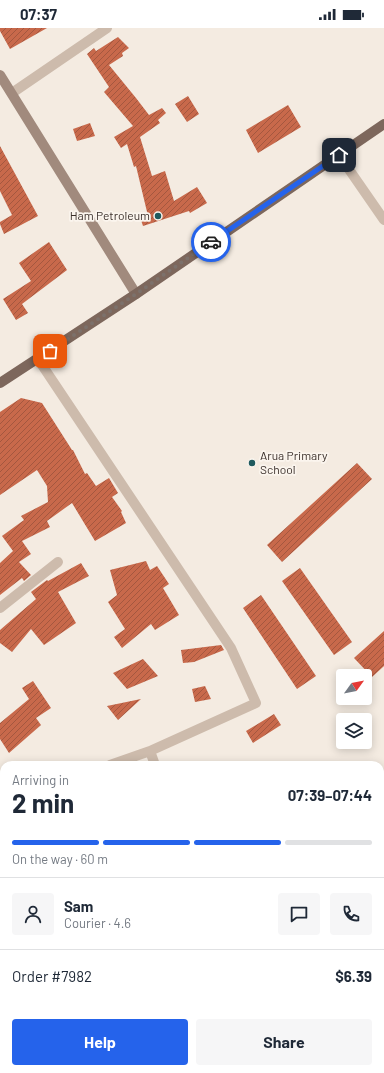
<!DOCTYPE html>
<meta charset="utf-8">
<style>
:root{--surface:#fff;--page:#f6f6f7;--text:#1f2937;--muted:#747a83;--line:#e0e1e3;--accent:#2563eb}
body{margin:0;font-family:Barlow,sans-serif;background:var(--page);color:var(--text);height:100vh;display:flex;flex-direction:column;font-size:15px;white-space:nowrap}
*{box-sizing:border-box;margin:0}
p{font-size:13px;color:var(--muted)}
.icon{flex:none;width:22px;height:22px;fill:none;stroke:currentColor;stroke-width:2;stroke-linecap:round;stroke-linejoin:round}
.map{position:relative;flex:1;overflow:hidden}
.side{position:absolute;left:0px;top:733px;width:384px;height:312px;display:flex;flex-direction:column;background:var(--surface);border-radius:12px 12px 0 0;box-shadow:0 2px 10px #0003}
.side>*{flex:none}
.needle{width:26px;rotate:57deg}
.buttons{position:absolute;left:336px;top:641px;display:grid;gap:8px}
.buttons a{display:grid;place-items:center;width:36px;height:36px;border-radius:4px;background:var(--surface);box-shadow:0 2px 10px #0003;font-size:20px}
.pin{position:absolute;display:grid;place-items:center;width:34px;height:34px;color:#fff;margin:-17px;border-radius:8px;box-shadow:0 2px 6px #0006}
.courier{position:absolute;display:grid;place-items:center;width:40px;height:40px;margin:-20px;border:3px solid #2563eb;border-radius:50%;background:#fff;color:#222;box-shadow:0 1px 5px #0007}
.summary em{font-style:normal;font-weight:700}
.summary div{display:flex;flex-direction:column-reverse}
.summary{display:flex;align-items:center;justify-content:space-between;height:68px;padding:0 12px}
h1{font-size:26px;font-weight:700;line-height:30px}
.bar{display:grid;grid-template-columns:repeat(4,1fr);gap:6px 4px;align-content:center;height:48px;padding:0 12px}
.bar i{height:5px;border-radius:3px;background:var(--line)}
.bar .current{background:var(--accent)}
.bar p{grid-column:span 4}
.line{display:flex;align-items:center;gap:10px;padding:0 12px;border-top:1px solid var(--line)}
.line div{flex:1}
.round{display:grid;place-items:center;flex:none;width:42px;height:42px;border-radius:4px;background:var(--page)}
.cta{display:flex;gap:8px;margin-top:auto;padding:8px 12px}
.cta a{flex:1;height:46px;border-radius:4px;background:var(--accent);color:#fff;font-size:16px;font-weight:700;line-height:46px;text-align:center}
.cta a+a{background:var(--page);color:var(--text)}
.status{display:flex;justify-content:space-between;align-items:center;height:28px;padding:0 20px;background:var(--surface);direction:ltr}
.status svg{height:11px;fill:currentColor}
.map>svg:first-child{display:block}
.building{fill:url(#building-hatch)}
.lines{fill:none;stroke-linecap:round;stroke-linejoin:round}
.street{stroke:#cdbbac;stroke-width:10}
.secondary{stroke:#a18a7d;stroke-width:10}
.primary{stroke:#7d675c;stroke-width:10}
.done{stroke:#7c716b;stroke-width:4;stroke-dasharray:0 7.2}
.route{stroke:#2563eb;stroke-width:5}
.poi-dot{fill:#1f5a5e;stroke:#fbf5ee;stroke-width:1.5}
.labels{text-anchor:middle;stroke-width:3.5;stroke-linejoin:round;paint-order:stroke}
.poi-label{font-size:12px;fill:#3b302b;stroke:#fbf5ee;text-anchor:end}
</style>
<div class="status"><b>07:37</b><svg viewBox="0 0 49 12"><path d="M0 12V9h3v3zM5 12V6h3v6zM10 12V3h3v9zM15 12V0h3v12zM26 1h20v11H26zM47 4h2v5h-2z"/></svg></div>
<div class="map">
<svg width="384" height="1045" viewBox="0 0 384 1045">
<defs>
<pattern id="building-hatch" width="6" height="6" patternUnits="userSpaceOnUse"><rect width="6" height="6" fill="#c8694b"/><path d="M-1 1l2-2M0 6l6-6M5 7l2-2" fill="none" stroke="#a4573f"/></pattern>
</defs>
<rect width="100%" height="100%" fill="#f4ebe1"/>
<path class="building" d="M0 0H47L10 21 0 3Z
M118 9 129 20 122 25 123 28 109 37 136 70 149 87 162 80 166 85 158 92 160 95 140 109 152 148 165 143 174 173 197 159 207 175 190 185 189 183 143 198 141 192 148 188 136 138 134 139 127 116 121 120 114 109 133 98 104 64 109 59 87 26 94 20 96 23Z
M188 68 199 86 187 94 175 76Z
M288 77 301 99 258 125 246 102Z
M90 95 95 108 77 113 73 101Z
M0 118 38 188 4 206 0 196V194L12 187 0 163Z
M49 214 67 242 22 276 28 285 16 292 3 271 31 253 19 235Z
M21 370 42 375 72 422H73L85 446 87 445 96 458 109 450 118 465 112 469 122 483 121 484 126 495 95 513 72 475 47 493 50 499 22 513 31 526 19 534 31 547 24 553 22 550 0 567V535L13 523 2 508 24 492 21 488 48 474 47 458 37 442 0 467V384Z
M357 435 372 451 282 534 267 517Z
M146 533 150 542 157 538 169 556 163 560 179 587 155 602 151 596 122 620 114 609 125 601 108 574 117 567 110 542Z
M81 535 89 548 58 564 76 595 44 617 31 601 12 624 0 615V602L36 571 31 564 47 552 48 553Z
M300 540 352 614 334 627 282 553Z
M261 567 316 648 297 661 243 580Z
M384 603V638L372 649 354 630Z
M221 617 224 622 194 634 183 635 181 622Z
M143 631 158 648 127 661 113 645Z
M33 653 51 680 36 690 41 697 9 725 0 711V695L29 671 22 660Z
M205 658 211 671 195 674 192 661Z
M141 671 118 692 107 678Z
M274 686 281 697 253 715 246 703Z"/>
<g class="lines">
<path class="street" d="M12 65 107 0
M339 127 384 192
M38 331 231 620 256 675 150 723 110 737
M0 580 58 534
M150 723 155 737
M0 774 4 773
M0 989 4 987
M314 1041 318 1045"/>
<path class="secondary" d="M0 47 136 266"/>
<path class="primary" d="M0 355 136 266 384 96"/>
</g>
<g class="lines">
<path class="done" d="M50 323 136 266 211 214"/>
<path class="route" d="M211 214 339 127"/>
</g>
<g class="poi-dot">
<circle cx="158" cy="188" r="4"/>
<circle cx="252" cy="435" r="4"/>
</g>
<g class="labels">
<g class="poi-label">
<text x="150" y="192">Ham Petroleum</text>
<text x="260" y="432" text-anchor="start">Arua Primary<tspan x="260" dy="14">School</tspan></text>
</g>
</g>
</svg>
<div class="buttons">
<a><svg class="needle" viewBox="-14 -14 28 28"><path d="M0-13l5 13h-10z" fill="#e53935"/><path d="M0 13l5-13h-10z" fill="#747a83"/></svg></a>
<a><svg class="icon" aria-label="layers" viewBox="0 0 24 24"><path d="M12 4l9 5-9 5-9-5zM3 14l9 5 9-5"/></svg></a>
</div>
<div class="pin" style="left:50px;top:323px;background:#ea580c"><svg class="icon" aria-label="bag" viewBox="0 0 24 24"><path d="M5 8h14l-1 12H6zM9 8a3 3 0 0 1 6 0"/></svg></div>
<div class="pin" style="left:339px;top:127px;background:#1f2937"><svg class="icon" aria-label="home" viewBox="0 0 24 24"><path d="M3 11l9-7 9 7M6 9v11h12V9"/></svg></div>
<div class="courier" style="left:211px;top:214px"><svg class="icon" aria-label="car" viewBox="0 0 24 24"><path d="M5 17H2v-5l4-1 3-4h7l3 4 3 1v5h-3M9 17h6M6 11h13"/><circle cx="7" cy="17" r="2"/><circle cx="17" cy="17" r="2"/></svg></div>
<section class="side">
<div class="summary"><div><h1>2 min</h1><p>Arriving in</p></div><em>07:39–07:44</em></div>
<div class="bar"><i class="current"></i><i class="current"></i><i class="current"></i><i></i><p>On the way · 60 m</p></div>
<div class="line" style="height:72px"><a class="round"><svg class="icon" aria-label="person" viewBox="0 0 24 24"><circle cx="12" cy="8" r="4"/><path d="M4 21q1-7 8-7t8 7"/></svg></a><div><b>Sam</b><p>Courier · 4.6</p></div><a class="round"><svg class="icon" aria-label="chat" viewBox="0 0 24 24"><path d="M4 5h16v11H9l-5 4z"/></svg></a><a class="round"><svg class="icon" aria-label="phone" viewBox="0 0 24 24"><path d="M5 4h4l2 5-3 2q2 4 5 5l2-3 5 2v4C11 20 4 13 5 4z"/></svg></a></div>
<div class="line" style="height:52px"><div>Order #7982</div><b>$6.39</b></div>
<div class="cta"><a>Help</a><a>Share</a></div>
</section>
</div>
